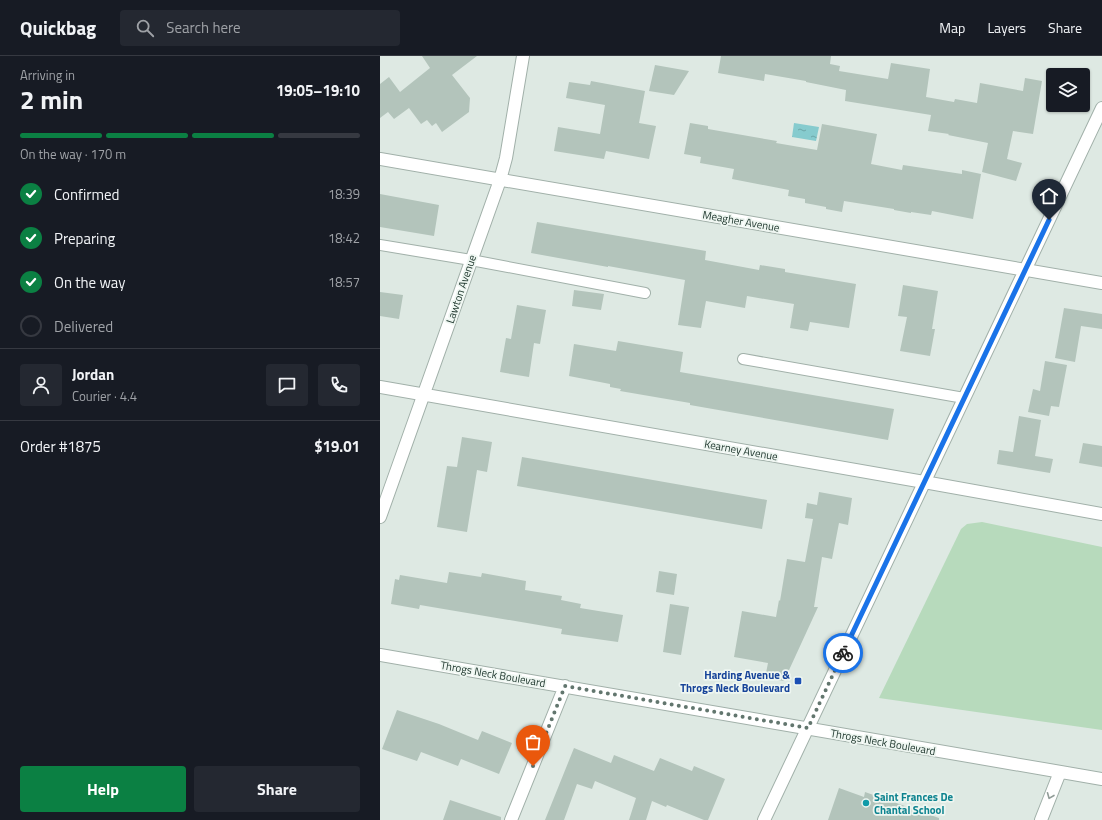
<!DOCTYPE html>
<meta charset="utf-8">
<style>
:root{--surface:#171b24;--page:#242831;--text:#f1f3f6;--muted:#9ea1a6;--line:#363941;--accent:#0b8043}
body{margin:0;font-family:"Titillium Web",sans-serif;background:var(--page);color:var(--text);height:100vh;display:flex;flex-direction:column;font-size:15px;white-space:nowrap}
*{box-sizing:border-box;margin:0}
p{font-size:13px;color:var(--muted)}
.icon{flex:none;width:22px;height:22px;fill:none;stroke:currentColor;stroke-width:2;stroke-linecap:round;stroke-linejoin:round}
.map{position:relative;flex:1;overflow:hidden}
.drawer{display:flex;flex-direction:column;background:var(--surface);width:380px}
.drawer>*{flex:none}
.controls{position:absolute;left:666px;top:12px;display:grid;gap:8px}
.controls a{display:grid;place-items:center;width:44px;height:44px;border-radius:4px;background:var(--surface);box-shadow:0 1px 3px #0004;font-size:20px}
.pin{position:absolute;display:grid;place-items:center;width:34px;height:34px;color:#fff;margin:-41px -17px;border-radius:50% 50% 50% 0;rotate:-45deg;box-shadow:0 0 4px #0007}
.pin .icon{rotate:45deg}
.courier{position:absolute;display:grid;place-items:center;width:40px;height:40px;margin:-20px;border:3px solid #1a73e8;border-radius:50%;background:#fff;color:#222;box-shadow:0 1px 5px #0007}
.overview em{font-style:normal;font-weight:700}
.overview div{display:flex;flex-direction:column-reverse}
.overview{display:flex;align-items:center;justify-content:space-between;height:68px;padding:0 20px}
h1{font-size:26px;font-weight:700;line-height:30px}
.bar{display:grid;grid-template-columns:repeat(4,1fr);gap:6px 4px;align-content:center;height:48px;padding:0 20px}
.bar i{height:5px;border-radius:3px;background:var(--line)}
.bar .on{background:var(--accent)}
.bar p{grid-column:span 4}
.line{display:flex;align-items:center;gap:10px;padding:0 20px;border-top:1px solid var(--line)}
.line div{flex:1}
.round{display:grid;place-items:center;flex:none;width:42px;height:42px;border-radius:4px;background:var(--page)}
ol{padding:0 20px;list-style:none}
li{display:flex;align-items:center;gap:12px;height:44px}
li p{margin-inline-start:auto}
li .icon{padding:4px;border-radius:50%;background:var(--accent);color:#fff;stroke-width:4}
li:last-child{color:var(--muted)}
li i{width:22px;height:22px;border:2px solid var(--line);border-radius:50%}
.button{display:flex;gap:8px;margin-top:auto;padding:8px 20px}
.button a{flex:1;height:46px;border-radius:4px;background:var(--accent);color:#fff;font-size:16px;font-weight:700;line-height:46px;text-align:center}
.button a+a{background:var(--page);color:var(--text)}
header{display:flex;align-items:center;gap:24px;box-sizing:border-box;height:56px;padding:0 20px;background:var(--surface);border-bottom:1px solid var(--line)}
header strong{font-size:19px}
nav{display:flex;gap:22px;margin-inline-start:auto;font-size:14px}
.search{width:280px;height:36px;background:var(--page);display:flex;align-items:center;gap:10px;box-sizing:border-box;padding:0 14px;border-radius:4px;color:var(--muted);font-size:15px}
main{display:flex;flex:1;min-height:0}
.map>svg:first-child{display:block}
.park{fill:#b7dabc}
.water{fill:url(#water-ripples)}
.building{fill:#b3c4bb}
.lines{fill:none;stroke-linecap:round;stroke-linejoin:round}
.service-casing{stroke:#a1b0a9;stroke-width:12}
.minor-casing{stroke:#a1b0a9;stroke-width:14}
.tertiary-casing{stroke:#a1b0a9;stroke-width:14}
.service{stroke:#fff;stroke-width:10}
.minor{stroke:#fff;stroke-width:12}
.tertiary{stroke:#fff;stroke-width:12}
.oneway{stroke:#909c97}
.done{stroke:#62766e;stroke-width:4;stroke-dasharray:0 7.2}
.route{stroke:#1a73e8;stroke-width:5}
.transit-dot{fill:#1a4fb4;stroke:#eef6f1;stroke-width:1.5}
.culture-dot{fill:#0f9aa8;stroke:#eef6f1;stroke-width:1.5}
.labels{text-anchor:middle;stroke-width:3.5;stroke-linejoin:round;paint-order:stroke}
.street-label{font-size:11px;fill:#20382f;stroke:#eef6f1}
.transit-label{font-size:11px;font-weight:bold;fill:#164399;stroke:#eef6f1;text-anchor:end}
.culture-label{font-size:11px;font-weight:bold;fill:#0d838f;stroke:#eef6f1;text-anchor:start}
</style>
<header>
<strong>Quickbag</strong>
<div class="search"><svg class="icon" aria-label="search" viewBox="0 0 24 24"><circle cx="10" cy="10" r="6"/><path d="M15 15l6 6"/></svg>Search here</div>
<nav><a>Map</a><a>Layers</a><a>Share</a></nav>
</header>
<main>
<section class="drawer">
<div class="overview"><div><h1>2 min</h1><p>Arriving in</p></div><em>19:05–19:10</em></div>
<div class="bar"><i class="on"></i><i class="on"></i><i class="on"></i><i></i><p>On the way · 170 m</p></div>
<ol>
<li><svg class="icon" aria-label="check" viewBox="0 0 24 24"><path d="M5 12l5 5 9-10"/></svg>Confirmed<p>18:39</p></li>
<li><svg class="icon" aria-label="check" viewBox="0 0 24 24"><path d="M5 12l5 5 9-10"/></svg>Preparing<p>18:42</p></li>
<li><svg class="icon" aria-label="check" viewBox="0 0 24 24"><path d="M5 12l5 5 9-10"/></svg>On the way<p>18:57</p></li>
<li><i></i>Delivered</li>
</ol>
<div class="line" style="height:72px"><a class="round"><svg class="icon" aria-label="person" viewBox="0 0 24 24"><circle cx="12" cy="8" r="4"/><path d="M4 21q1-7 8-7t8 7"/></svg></a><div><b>Jordan</b><p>Courier · 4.4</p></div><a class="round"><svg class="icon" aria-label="chat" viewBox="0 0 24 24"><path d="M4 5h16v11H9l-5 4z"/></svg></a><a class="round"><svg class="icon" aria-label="phone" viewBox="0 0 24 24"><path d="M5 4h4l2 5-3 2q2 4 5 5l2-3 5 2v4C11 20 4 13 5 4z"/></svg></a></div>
<div class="line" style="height:52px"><div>Order #1875</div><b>$19.01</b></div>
<div class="button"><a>Help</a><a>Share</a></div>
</section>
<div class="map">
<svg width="722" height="764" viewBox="0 0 722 764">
<defs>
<pattern id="water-ripples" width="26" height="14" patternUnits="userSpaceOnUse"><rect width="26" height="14" fill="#86cbce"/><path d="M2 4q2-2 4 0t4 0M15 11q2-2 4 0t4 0" fill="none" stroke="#6da6a8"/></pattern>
</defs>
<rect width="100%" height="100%" fill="#dee9e3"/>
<path class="park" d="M602 466 722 491V674L499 642 581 473 587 468Z"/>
<path class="water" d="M414 67 439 71 436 85 412 81Z"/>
<path class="building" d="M42 0H97L72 19 90 42 89 56 62 76 56 67 52 70 47 64 41 68 29 52 14 63 8 56 0 62V28L9 21 20 36 50 12Z
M341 0H451L450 8 460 10 459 15 508 23 511 7 550 13 546 41 574 46 575 43 597 47 600 27 643 35 645 22 662 25 653 78 633 75 627 103 642 107 636 125 602 116 608 87 568 79 569 78 548 75 551 59 465 45 466 34 426 26V25L385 18 384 25 338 17Z
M275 9 309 15 294 39 269 35Z
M211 25 265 35 259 67 276 70 269 103 226 95 224 103 174 95 178 71 220 78 225 49 186 42 189 26 210 29Z
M310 67 328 70V73L397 85 396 87 437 94 442 68 497 78 491 108 522 114 523 109 582 118V114L601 118 593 163 552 155 551 159 531 156V157L514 154V153L464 145 462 156 446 153V151L425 147V143L408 140 409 134 352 123 354 113 320 107 321 101 304 98Z
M0 138 59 149 54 180 0 171Z
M157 166 326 195 325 204 379 214 380 209 405 213V216L476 228 469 272 430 266 428 275 410 272 414 248 367 240 365 252 326 245 321 272 298 269 305 224 228 210V211L151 197Z
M523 229 558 235 552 273H555L550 300 520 295 527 261 518 260Z
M194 234 224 238 221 254 192 250Z
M0 236 23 239 19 263 0 260Z
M137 249 166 254 160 288 154 287 149 321 120 316 126 282 131 283Z
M684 252 722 258V273L701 270 695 306 675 302Z
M238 285 303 296 300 316 514 353 508 384 310 349V347L240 335 241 333 230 331V328L189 320 194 288 236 295Z
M665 305 687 309 679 351 671 350 669 360 648 356 653 333 660 335Z
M639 360 661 364 655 400 673 403 670 417 617 408 619 394 633 396Z
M82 381 112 386 107 416 97 414 87 476 57 471 67 410 77 411Z
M703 387 722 390V411L699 407Z
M142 401 387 444 382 473 137 430Z
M439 436 472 442 468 469 459 467 452 503 442 501 434 551H438L404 625 385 622 388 607 354 601 362 555 396 561 399 544 400 545 407 503 425 506 433 463 425 462 427 447 437 449Z
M279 515 297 518 294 539 276 536Z
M69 516 101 521 102 517 146 525 145 534 182 540 181 544 201 548 200 552 243 559 238 586 181 578 182 573 40 549 39 553 11 548 15 523 19 524 20 519 67 527Z
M290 548 309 551 301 599 283 596Z
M17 654 59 668 98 684 102 675 132 687 119 718 81 703 78 710 41 696 37 705 2 693Z
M194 692 231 707 234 699 274 715 280 702 312 715 314 710 345 723 328 764H324L287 749 286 751 272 745 266 764H249L256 742 215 725 212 733 197 728 184 764H165Z
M459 732 484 741 485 736 559 762V764H448Z
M70 744 121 761V764H63Z"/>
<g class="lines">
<g class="service-casing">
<path id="service" d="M0 189 91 204 265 237
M363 303 584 342"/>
</g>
<g class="minor-casing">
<path id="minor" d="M0 103 722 227
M0 331 544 426 722 458
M0 461 120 124 126 102 143 0
M0 599 722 723
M131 764 185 630
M661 764 680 716"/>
</g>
<g class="tertiary-casing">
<path id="tertiary" d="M384 764 722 52"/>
</g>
<use href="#service" class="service"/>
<use href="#minor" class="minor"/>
<use href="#tertiary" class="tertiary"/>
</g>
<defs><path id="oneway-chevron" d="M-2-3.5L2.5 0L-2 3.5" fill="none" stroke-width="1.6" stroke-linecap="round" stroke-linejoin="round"/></defs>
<use class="oneway" href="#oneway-chevron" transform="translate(670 740) rotate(112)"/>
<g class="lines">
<path class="done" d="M153 710 185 630 428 672 463 597"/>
<path class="route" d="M463 597 669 164"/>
</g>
<rect class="transit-dot" x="414" y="621" width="8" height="8" rx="2"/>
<circle class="culture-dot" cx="486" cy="747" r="4"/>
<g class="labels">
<g class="street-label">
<text transform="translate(361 165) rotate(10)" y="4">Meagher Avenue</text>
<text transform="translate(81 233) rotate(-71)" y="4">Lawton Avenue</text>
<text transform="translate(361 394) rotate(10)" y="4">Kearney Avenue</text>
<text transform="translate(113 618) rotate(10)" y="4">Throgs Neck Boulevard</text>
<text transform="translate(503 686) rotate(10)" y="4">Throgs Neck Boulevard</text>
</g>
<g class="transit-label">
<text x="410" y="623">Harding Avenue &amp;<tspan x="410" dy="13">Throgs Neck Boulevard</tspan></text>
</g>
<g class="culture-label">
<text x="494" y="745">Saint Frances De<tspan x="494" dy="13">Chantal School</tspan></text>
</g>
</g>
</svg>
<div class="controls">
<a><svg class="icon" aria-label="layers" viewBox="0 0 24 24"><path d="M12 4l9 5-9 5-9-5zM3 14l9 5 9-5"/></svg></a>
</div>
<div class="pin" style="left:153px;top:710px;background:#ea580c"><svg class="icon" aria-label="bag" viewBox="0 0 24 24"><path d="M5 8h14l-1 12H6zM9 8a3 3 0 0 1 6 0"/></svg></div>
<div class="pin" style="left:669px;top:164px;background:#1f2937"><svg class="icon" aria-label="home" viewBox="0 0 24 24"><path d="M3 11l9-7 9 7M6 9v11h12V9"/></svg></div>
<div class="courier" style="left:463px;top:597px"><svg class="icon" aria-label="bike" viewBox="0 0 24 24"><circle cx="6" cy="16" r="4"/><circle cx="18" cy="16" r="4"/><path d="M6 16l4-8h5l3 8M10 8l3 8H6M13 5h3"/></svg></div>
</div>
</main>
